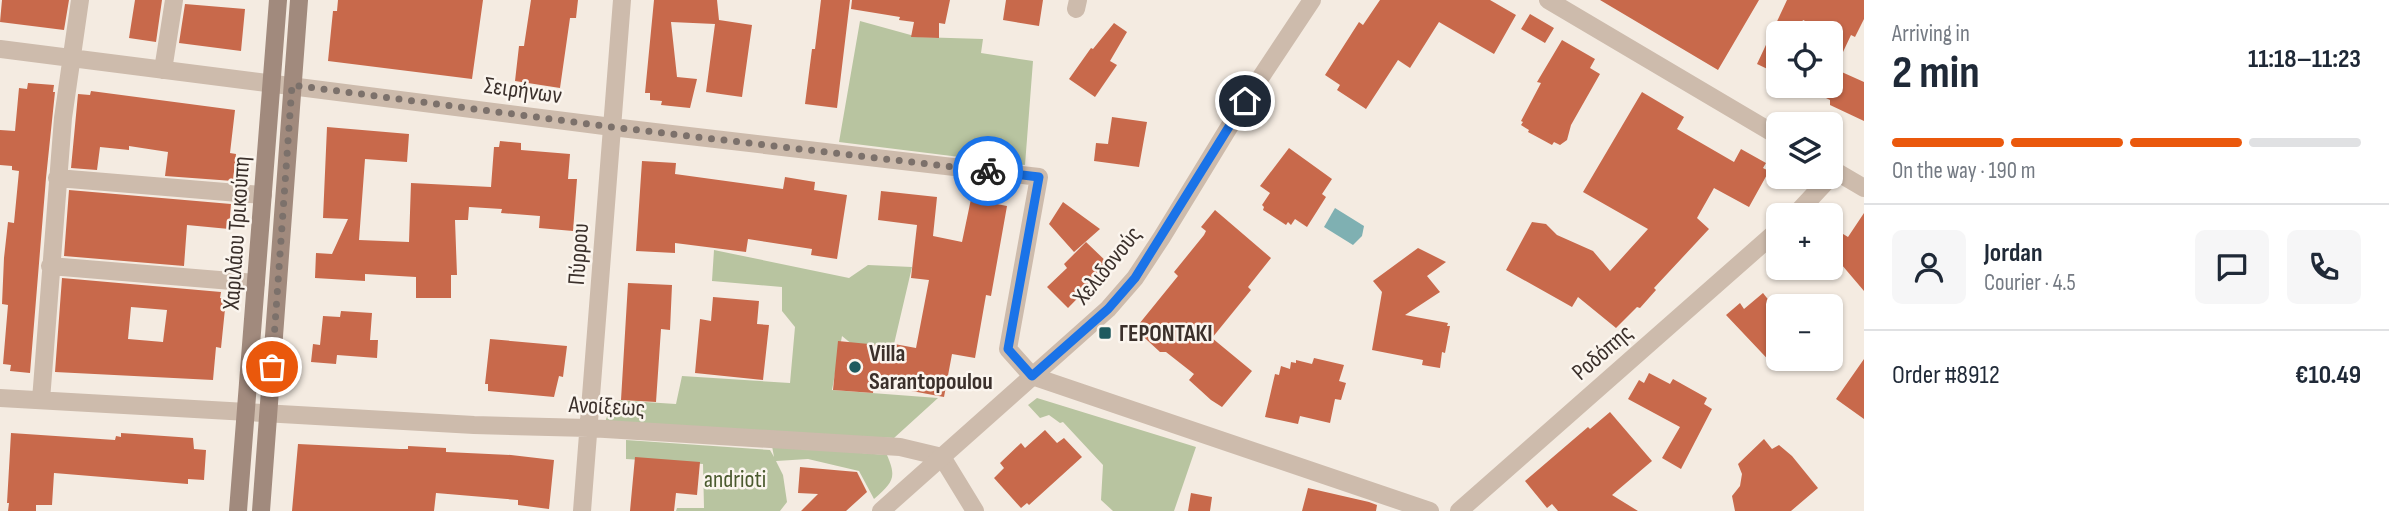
<!DOCTYPE html>
<meta charset="utf-8">
<style>
:root{--surface:#fff;--page:#f6f6f7;--text:#1f2937;--muted:#747a83;--line:#e0e1e3;--accent:#ea580c}
body{margin:0;font-family:"Sofia Sans Condensed",sans-serif;background:var(--page);color:var(--text);height:100vh;display:flex;flex-direction:column;font-size:26px;white-space:nowrap}
*{box-sizing:border-box;margin:0}
p{font-size:23px;color:var(--muted)}
.icon{flex:none;width:38px;height:38px;fill:none;stroke:currentColor;stroke-width:2;stroke-linecap:round;stroke-linejoin:round}
.map{position:relative;flex:1;overflow:hidden}
.side{display:flex;flex-direction:column;background:var(--surface);width:525px}
.side>*{flex:none}
.tools{position:absolute;left:1766px;top:21px;display:grid;gap:14px}
.tools a{display:grid;place-items:center;width:77px;height:77px;border-radius:10px;background:var(--surface);box-shadow:0 2px 5px #0004;font-size:35px}
.pin{position:absolute;display:grid;place-items:center;width:60px;height:60px;color:#fff;margin:-30px;border:4px solid #fff;border-radius:50%;box-shadow:0 2px 7px #0007}
.courier{position:absolute;display:grid;place-items:center;width:70px;height:70px;margin:-35px;border:5px solid #1a73e8;border-radius:50%;background:#fff;color:#222;box-shadow:0 2px 9px #0007}
.summary em{font-style:normal;font-weight:700}
.summary div{display:flex;flex-direction:column-reverse}
.summary{display:flex;align-items:center;justify-content:space-between;height:119px;padding:0 28px}
h1{font-size:46px;font-weight:700;line-height:52px}
.bar{display:grid;grid-template-columns:repeat(4,1fr);gap:10px 7px;align-content:center;height:84px;padding:0 28px}
.bar i{height:9px;border-radius:5px;background:var(--line)}
.bar .selected{background:var(--accent)}
.bar p{grid-column:span 4}
.line{display:flex;align-items:center;gap:18px;padding:0 28px;border-top:2px solid var(--line)}
.line div{flex:1}
.round{display:grid;place-items:center;flex:none;width:74px;height:74px;border-radius:10px;background:var(--page)}
main{display:flex;flex:1;min-height:0}
.map>svg:first-child{display:block}
.green{fill:#b8c4a0}
.water{fill:#7fb0b2}
.building{fill:#c8694b;fill-rule:evenodd}
.lines{fill:none;stroke-linecap:round;stroke-linejoin:round}
.minor{stroke:#cdbbac;stroke-width:18}
.tertiary{stroke:#cdbbac;stroke-width:18}
.secondary{stroke:#a18a7d;stroke-width:18}
.done{stroke:#7c716b;stroke-width:7;stroke-dasharray:0 12.6}
.route{stroke:#1a73e8;stroke-width:9}
.poi-dot{fill:#1f5a5e;stroke:#fbf5ee;stroke-width:2.5}
.labels{text-anchor:middle;stroke-width:5;stroke-linejoin:round;paint-order:stroke}
.street-label{font-size:24px;fill:#3b302b;stroke:#fbf5ee}
.poi-label{font-size:24px;font-weight:bold;fill:#3b302b;stroke:#fbf5ee;text-anchor:start}
.park-label{font-size:24px;fill:#4a5a2e;stroke:#fbf5ee}
</style>
<main>
<div class="map">
<svg width="1864" height="511" viewBox="0 0 1864 511">
<rect width="100%" height="100%" fill="#f4ebe1"/>
<path class="green" d="M860 21 918 37 983 39 981 53 1033 61 1025 165 839 142Z
M714 250 849 278 868 265 912 267 894 344 864 354 842 336 832 390 938 398 894 438 604 424 614 400 676 404 682 376 790 383 795 327 782 311V287L712 281Z
M1037 398 1196 447 1174 511H1113L1101 500 1103 465 1063 422 1060 423 1049 415 1040 418 1028 405Z
M626 440 770 450 774 457 772 446 887 455C897 478 893 482 874 499L859 471 808 459 776 461 783 475 787 502 780 511H676L677 508H704L703 464 626 459Z"/>
<path class="water" d="M1335 208 1364 226 1362 236 1353 245 1324 227Z"/>
<path class="building" d="M2 0H69L64 30 0 22Z
M135 0H162L156 42 129 38Z
M338 0H483L472 79 328 61 333 11H337Z
M531 0H578L576 18H570L560 88 515 81 519 46H524Z
M654 0H717L719 20 752 25 742 97 706 92 715 24 671 22 677 77 697 79 690 108 661 105 662 101 650 100V93H645Z
M821 0H850L837 108 805 104 812 49H815Z
M852 0H950L945 24 939 23V38L911 37 914 22 899 20 900 17 851 9Z
M1006 0H1043L1039 26 1003 20Z
M1380 0H1490L1516 15 1494 54 1439 22 1410 68 1398 60 1366 109 1337 90 1340 85 1325 75 1359 22 1363 25Z
M1600 0H1759L1718 70Z
M1787 0H1864V19L1855 37 1851 35 1835 69 1864 82V121L1830 105V100L1802 86H1830V33L1803 20 1797 33H1778V74L1757 64Z
M185 4 245 9 241 51 179 43Z
M1530 14 1554 28 1545 43 1521 29Z
M1114 23 1127 32 1110 61 1117 65 1095 97 1069 79 1091 48 1093 49Z
M1562 40 1595 59 1590 68 1600 74 1571 125 1567 140 1560 145 1554 142 1552 145 1528 132 1529 130 1521 125 1523 122 1521 121 1541 83 1537 82Z
M28 83 54 85 53 92H55L46 178 30 373 10 371 11 365 3 364 8 305 2 304 4 258 8 222 14 223 19 171 12 170V166L0 165V130L15 131 19 88 27 89Z
M91 91 235 110 230 153 236 154 233 181 165 176 168 152 129 146V150L100 147 97 170 71 168 78 94 90 95Z
M1642 92 1684 117 1677 129 1734 162 1741 149 1766 163 1763 168 1769 171 1749 207 1714 188 1697 218 1709 229 1654 288 1656 290 1640 308 1637 307 1616 328 1578 297 1572 307 1506 270 1532 222 1546 224 1557 235 1593 251 1610 271 1648 229 1583 192Z
M1112 117 1147 122 1139 167 1094 161 1096 143 1108 144Z
M327 127 409 134 407 162 365 159 359 240 409 242 411 183 491 187 494 147H499L500 141 521 143V150L570 154 568 179H577L573 231 539 228 540 216 501 213 502 209 469 207 468 220H455L457 275H451V298H416V277L365 274V281L315 278 316 253 332 254 348 219 323 218Z
M1289 148 1332 179 1322 194 1326 197 1307 227 1295 219 1291 225 1288 222 1286 225 1263 210 1264 207 1262 205 1270 193 1260 186Z
M642 161 676 163 675 174 783 189 785 177 815 182 814 190 847 195 837 259 811 255 812 249 748 239 746 252 675 243V253L636 251Z
M69 190 231 204 229 229 187 225 184 266 64 256Z
M881 191 937 197 933 236 962 242 971 199 1007 206 991 296 986 295 975 358 952 354 944 397 874 384 873 393 833 390 838 341 889 346V343L916 348 929 280 911 278 917 225 878 220Z
M1063 202 1100 229 1074 252 1049 224Z
M1215 210 1271 258 1248 287 1251 290 1212 338 1252 371 1222 407 1211 400 1189 380 1194 374 1166 352H1160L1135 329 1178 276 1174 272 1204 235 1206 231 1201 227Z
M1864 213V291L1830 251V226L1848 237Z
M1086 242 1110 265 1068 308 1047 287 1067 268 1064 264Z
M1418 248 1446 262 1427 276 1440 292 1405 315 1448 323 1447 326H1450L1445 353 1442 352 1440 368 1422 365 1423 360 1372 350 1382 292 1373 281Z
M62 278 221 292 220 298 226 299 221 348 216 347 213 380 55 372ZM131 307 167 310 163 342 128 339Z
M628 283 672 285 670 330 661 329 656 402 621 400Z
M1763 293 1778 312V370L1726 315 1740 303 1744 309Z
M713 297 759 301 757 324 769 325 763 380 695 373 700 319 711 321Z
M341 311 372 313 370 340H378L377 358 337 355 336 364 311 362 313 344 320 345 323 316 340 317Z
M490 339 567 346 563 377 559 376 554 397 488 391V384H485Z
M1314 358 1344 365 1339 381 1346 383 1341 400 1335 399 1330 423 1300 416 1298 424 1265 417 1275 374 1279 375 1281 366 1290 369 1291 362 1296 363V360L1312 364Z
M1864 359V419L1836 399Z
M1649 373 1670 384 1673 379 1707 398 1704 404 1712 409 1681 469 1662 458 1680 427 1628 399 1639 380 1644 383Z
M1610 412 1652 461 1612 495 1638 511H1558L1552 504 1547 508 1525 481 1588 427 1590 429Z
M1045 430 1057 443 1064 438 1082 457 1029 505 1027 503 1021 508 994 478 1004 468 1000 463 1021 443 1025 448Z
M11 433 115 440 116 436 121 437V433L193 438 194 449 206 450 204 480 188 479V484L54 473 52 505H36V511H8L9 503H7Z
M1764 439 1772 449 1779 445 1792 456 1818 488 1791 511H1735L1732 496 1740 486 1742 474 1738 464Z
M298 444 400 449H408V446L446 448V452L511 455 554 460 549 509 518 505V500L436 493 434 511H292Z
M635 457 700 462 697 495 676 493 674 511H630Z
M800 467 857 472 867 492 846 511H801L818 494 798 493Z
M1308 488 1369 502 1377 505 1376 511H1302Z
M1191 493 1212 497 1210 511H1188Z"/>
<g class="lines">
<path class="minor" d="M1548 0 1778 136
M1076 9 1078 0
M0 49 612 127 1039 177 1008 349 1032 376 1430 511
M163 70 174 0
M1830 168 1864 188
M57 178 263 195
M1795 215 1836 171
M50 266 256 283
M0 398 474 425 589 428 900 447 942 457 975 511
M41 400 63 118 80 0
M582 511 622 0
M1459 511 1778 230"/>
<path class="tertiary" d="M881 511 1108 309 1135 278 1162 237 1245 101 1312 0"/>
<path class="secondary" d="M238 511 278 0
M261 511 299 0"/>
</g>
<g class="lines">
<path class="done" d="M272 367 292 85 612 127 988 171"/>
<path class="route" d="M988 171 1039 177 1008 349 1032 376 1108 309 1135 278 1245 101"/>
</g>
<g class="poi-dot">
<rect x="1098" y="326" width="14" height="14" rx="3.5"/>
<circle cx="855" cy="367" r="7"/>
</g>
<g class="labels">
<g class="street-label">
<text transform="translate(523 90) rotate(8)" y="8">Σειρήνων</text>
<text transform="translate(236 233) rotate(-86)" y="8">Χαριλάου Τρικούπη</text>
<text transform="translate(578 254) rotate(-86)" y="8">Πύρρου</text>
<text transform="translate(1107 265) rotate(-51)" y="8">Χελιδονούς</text>
<text transform="translate(1602 352) rotate(-41)" y="8">Ροδόπης</text>
<text transform="translate(607 406) rotate(3)" y="8">Ανοίξεως</text>
</g>
<g class="poi-label">
<text x="1119" y="341">ΓΕΡΟΝΤΑΚΙ</text>
<text x="869" y="361">Villa<tspan x="869" dy="28">Sarantopoulou</tspan></text>
</g>
<g class="park-label">
<text x="735" y="487">andrioti</text>
</g>
</g>
</svg>
<div class="tools">
<a><svg class="icon" aria-label="locate" viewBox="0 0 24 24"><circle cx="12" cy="12" r="6"/><path d="M12 2v4M12 18v4M2 12h4M18 12h4"/></svg></a>
<a><svg class="icon" aria-label="layers" viewBox="0 0 24 24"><path d="M12 4l9 5-9 5-9-5zM3 14l9 5 9-5"/></svg></a>
<a>+</a>
<a>−</a>
</div>
<div class="pin" style="left:272px;top:367px;background:#ea580c"><svg class="icon" aria-label="bag" viewBox="0 0 24 24"><path d="M5 8h14l-1 12H6zM9 8a3 3 0 0 1 6 0"/></svg></div>
<div class="pin" style="left:1245px;top:101px;background:#1f2937"><svg class="icon" aria-label="home" viewBox="0 0 24 24"><path d="M3 11l9-7 9 7M6 9v11h12V9"/></svg></div>
<div class="courier" style="left:988px;top:171px"><svg class="icon" aria-label="bike" viewBox="0 0 24 24"><circle cx="6" cy="16" r="4"/><circle cx="18" cy="16" r="4"/><path d="M6 16l4-8h5l3 8M10 8l3 8H6M13 5h3"/></svg></div>
</div>
<section class="side">
<div class="summary"><div><h1>2 min</h1><p>Arriving in</p></div><em>11:18–11:23</em></div>
<div class="bar"><i class="selected"></i><i class="selected"></i><i class="selected"></i><i></i><p>On the way · 190 m</p></div>
<div class="line" style="height:126px"><a class="round"><svg class="icon" aria-label="person" viewBox="0 0 24 24"><circle cx="12" cy="8" r="4"/><path d="M4 21q1-7 8-7t8 7"/></svg></a><div><b>Jordan</b><p>Courier · 4.5</p></div><a class="round"><svg class="icon" aria-label="chat" viewBox="0 0 24 24"><path d="M4 5h16v11H9l-5 4z"/></svg></a><a class="round"><svg class="icon" aria-label="phone" viewBox="0 0 24 24"><path d="M5 4h4l2 5-3 2q2 4 5 5l2-3 5 2v4C11 20 4 13 5 4z"/></svg></a></div>
<div class="line" style="height:91px"><div>Order #8912</div><b>€10.49</b></div>
</section>
</main>
